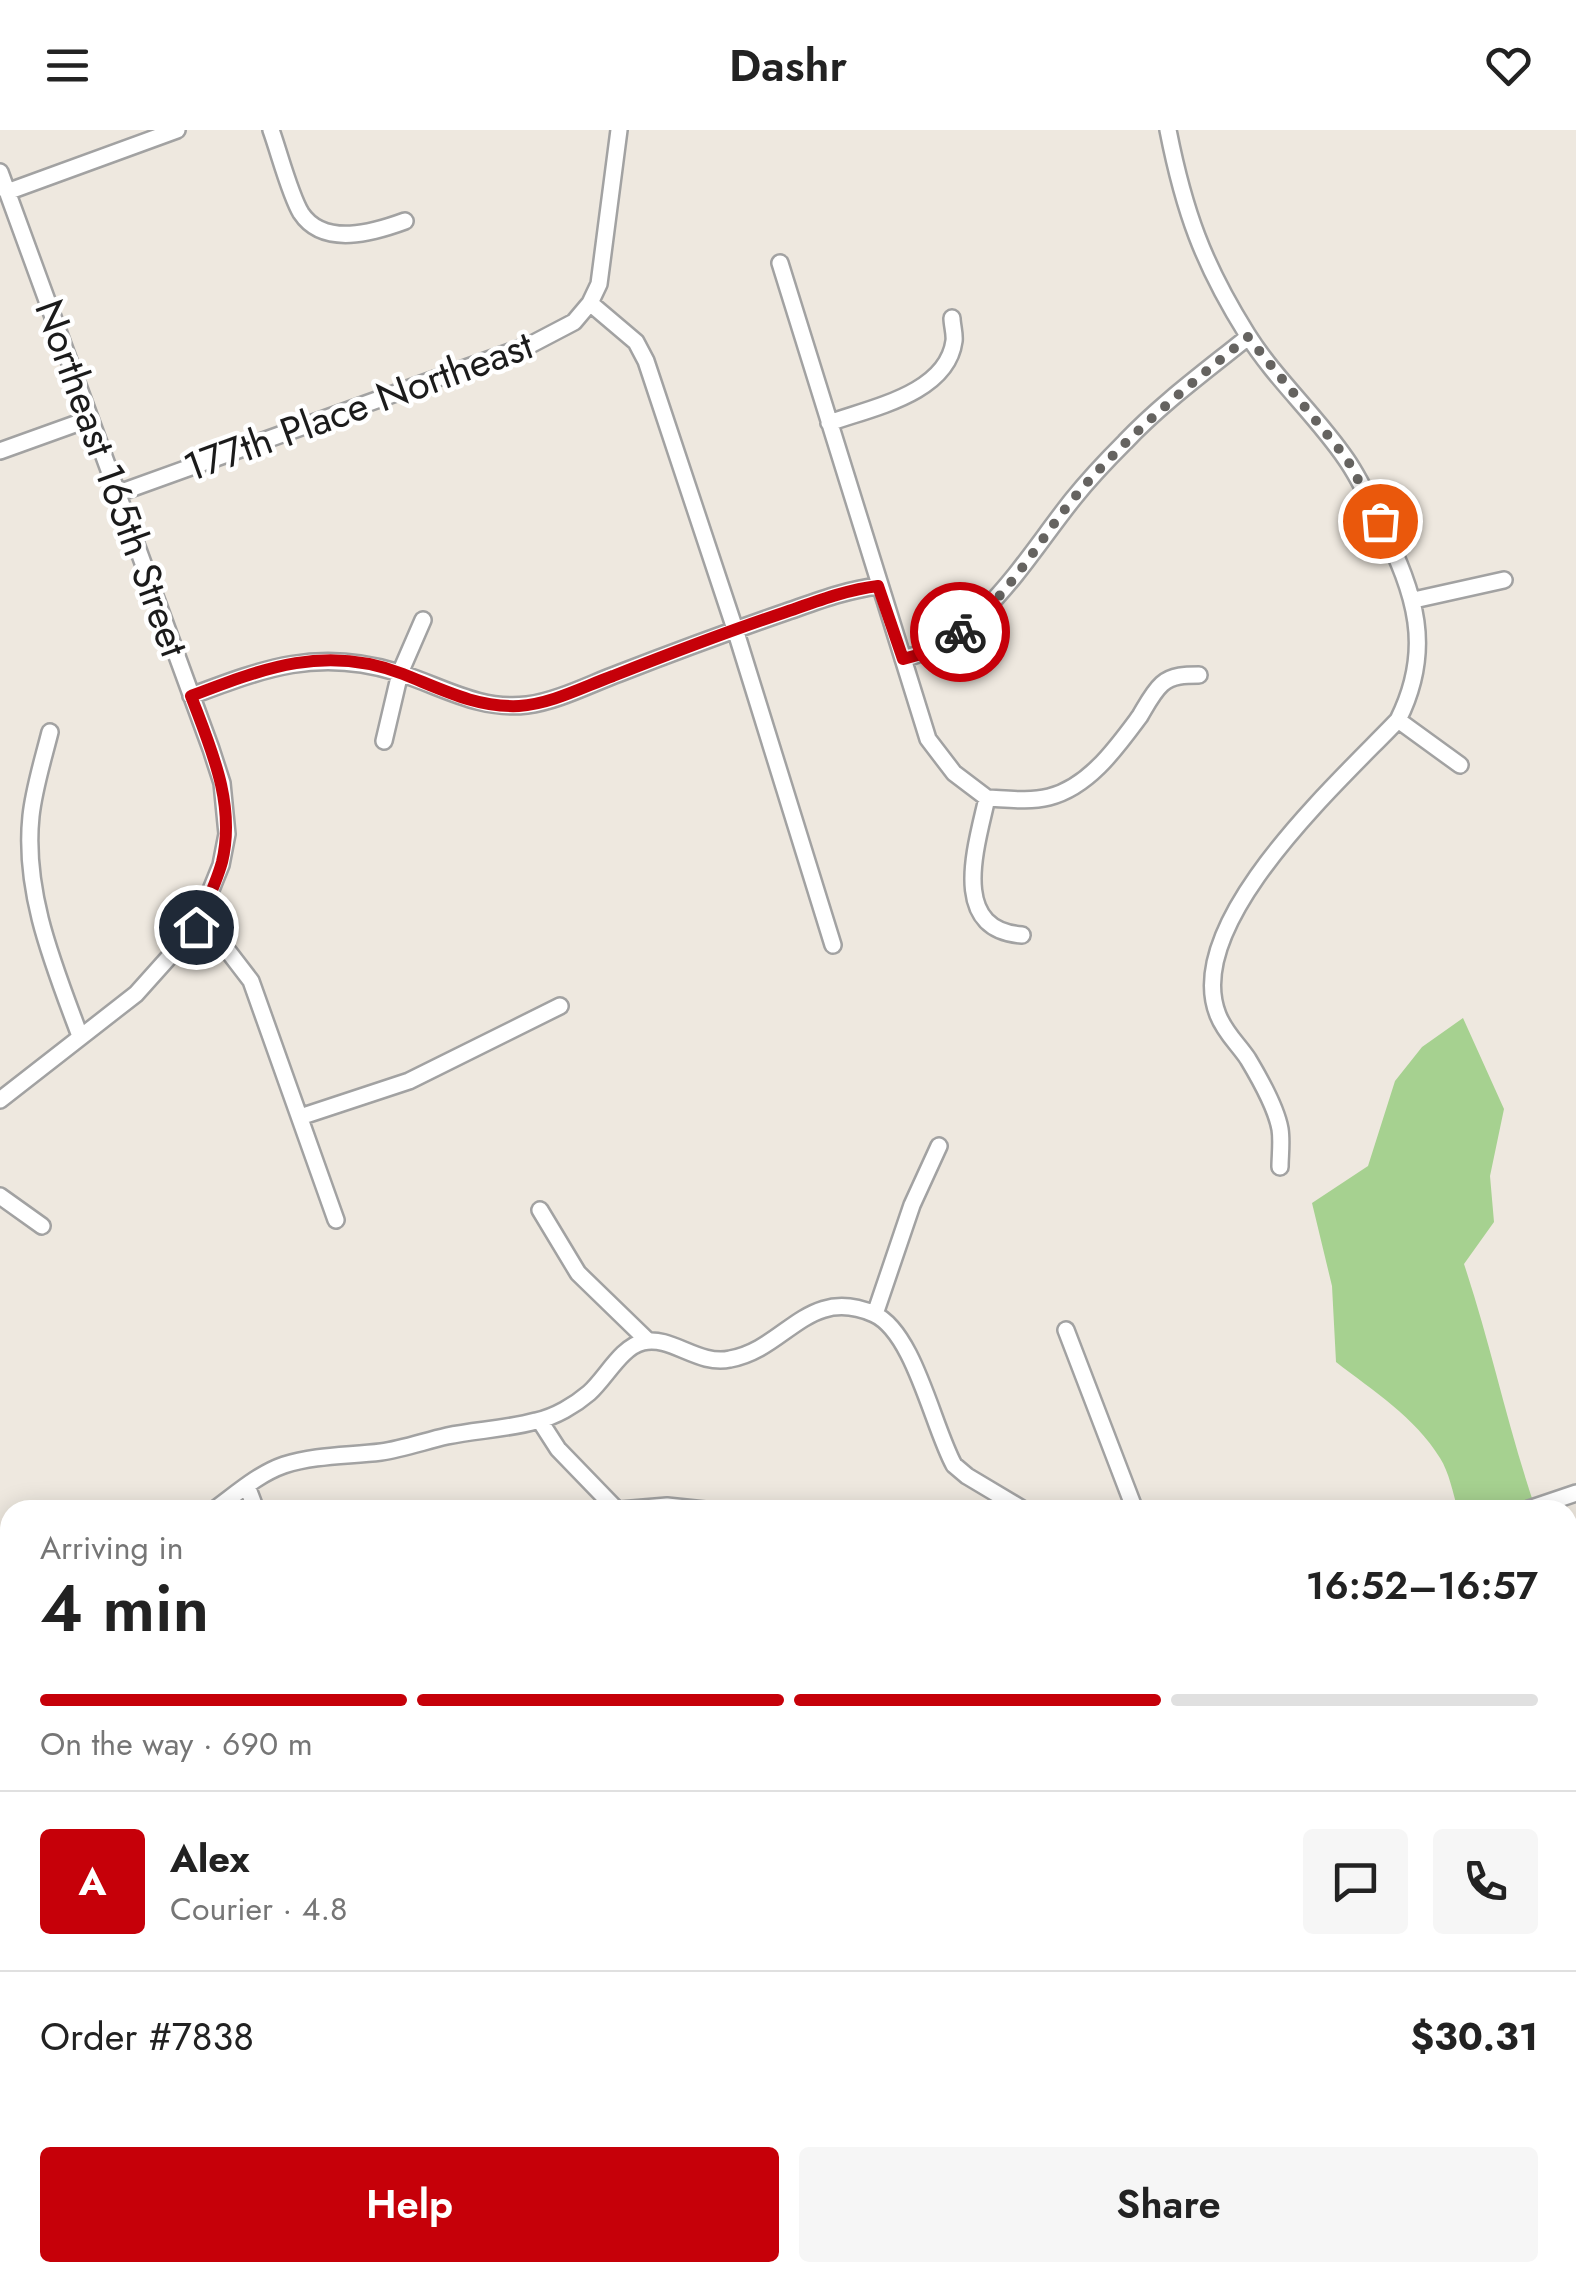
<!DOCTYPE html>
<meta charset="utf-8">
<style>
:root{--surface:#fff;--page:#f6f6f6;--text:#222;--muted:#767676;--line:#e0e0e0;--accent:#c60009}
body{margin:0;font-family:Jost,sans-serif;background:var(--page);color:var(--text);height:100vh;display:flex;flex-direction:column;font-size:38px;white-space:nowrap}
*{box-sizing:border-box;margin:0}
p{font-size:32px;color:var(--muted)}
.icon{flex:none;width:55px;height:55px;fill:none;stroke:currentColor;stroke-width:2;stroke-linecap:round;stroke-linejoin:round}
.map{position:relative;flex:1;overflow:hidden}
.panel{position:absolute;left:0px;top:1370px;width:1578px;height:782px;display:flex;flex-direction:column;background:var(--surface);border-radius:30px 30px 0 0;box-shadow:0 5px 25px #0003}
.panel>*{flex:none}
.pin{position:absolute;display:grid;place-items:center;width:85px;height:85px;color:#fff;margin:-42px;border:5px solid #fff;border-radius:50%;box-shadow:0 2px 10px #0007}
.courier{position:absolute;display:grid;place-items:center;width:100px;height:100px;margin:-50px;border:8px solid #c60009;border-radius:50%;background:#fff;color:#222;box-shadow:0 2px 12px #0007}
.head em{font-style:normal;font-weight:600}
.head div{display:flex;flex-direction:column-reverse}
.head{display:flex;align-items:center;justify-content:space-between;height:170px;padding:0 40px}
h1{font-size:65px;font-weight:600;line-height:75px}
.bar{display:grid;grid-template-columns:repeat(4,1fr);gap:15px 10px;align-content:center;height:120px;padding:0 40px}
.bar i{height:12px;border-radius:8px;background:var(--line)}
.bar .on{background:var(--accent)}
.bar p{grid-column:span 4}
.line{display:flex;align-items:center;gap:25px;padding:0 40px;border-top:2px solid var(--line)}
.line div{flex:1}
.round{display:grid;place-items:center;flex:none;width:105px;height:105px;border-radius:10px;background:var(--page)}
.cta{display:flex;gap:20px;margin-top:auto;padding:20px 40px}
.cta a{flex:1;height:115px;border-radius:10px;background:var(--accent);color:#fff;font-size:40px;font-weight:600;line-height:115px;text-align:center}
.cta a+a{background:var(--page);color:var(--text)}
header{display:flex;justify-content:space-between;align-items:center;height:130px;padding:0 40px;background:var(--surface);font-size:45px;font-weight:600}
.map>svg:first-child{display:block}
.residential{fill:#d9d8d8}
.forest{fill:#a6d190}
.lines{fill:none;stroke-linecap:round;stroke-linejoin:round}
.minor-casing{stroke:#a2a2a2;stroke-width:20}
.minor{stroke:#fff;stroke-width:15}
.done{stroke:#656360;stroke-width:10;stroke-dasharray:0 18}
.route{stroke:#c60009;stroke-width:12}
.labels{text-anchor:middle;stroke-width:9;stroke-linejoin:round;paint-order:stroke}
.street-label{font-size:40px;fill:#1b1b1b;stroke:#fff}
</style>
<header><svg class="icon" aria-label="menu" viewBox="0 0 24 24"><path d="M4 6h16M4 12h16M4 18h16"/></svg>Dashr<svg class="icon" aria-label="heart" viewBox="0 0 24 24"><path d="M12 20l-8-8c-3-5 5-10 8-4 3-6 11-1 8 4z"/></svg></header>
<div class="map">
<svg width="1576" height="2151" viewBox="0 0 1576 2151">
<rect width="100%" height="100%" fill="#eee8df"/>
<path class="residential" d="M669 2143H808L797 2147 796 2151H672Z"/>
<path class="forest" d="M1463 888 1504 979 1490 1046 1494 1092 1464 1134C1491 1215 1508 1299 1536 1380H1458C1453 1363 1449 1342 1440 1328 1415 1287 1373 1261 1336 1232L1332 1156 1312 1073 1368 1036 1395 951 1422 917Z"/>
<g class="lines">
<g class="minor-casing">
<path id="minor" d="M271 0C279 22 290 65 301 83 324 118 375 102 405 91
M619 0 599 154 590 173 636 212 646 231 735 499 833 815
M1168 0C1184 81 1203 134 1247 204 1275 249 1316 285 1346 329 1360 349 1371 373 1382 396 1415 464 1434 518 1398 590 1340 651 1181 793 1218 885 1225 903 1238 914 1248 929 1260 949 1276 977 1280 999 1282 1011 1280 1026 1280 1037
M0 42 211 619 222 653 227 704 221 735 196 797 136 864 0 970
M7 62 177 0
M780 133 928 609 954 643 987 668C977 714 948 800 1022 805
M829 293C870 278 947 264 954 211 955 204 952 195 952 188
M0 321 89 289
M116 364 532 214 574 192 590 173
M1414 470 1504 450
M903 529C982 508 1025 429 1073 369 1089 349 1107 330 1125 312 1162 273 1206 241 1248 207
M191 566C265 538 318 518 396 542 440 555 478 581 527 575 558 571 590 554 620 543 674 522 728 502 783 483 815 472 845 460 878 456
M1398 590 1460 635
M50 602C43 630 34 658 31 686 23 763 54 836 80 906
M384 611 400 543 423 490
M987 668C1008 669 1029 672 1049 667 1089 657 1117 617 1140 586 1146 576 1153 562 1162 554 1172 545 1186 545 1199 545
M196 797 228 821 251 851 336 1090
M300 987 409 951 560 876
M0 1066 42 1096
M540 1080 578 1143 647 1210
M875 1184 912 1075 939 1016
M1066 1200 1135 1380
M540 1291 558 1319 617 1380
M247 1356 256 1380
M214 1380C236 1364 258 1344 284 1335 315 1325 348 1326 381 1322 403 1319 425 1311 447 1306 476 1300 507 1299 536 1291 555 1287 575 1275 589 1263 606 1248 621 1217 643 1212 671 1205 698 1236 730 1229 786 1219 808 1155 874 1184 914 1202 933 1297 954 1335L967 1346 1024 1380
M620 1380 667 1376 705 1380
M1526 1380 1576 1363
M0 1424 10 1427
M0 1744 10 1762
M1568 1813 1576 1810
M1568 1942 1576 1939
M664 2142 673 2151
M1370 2142 1373 2151
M176 2151 178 2142
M638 2151 643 2142
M1284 2151 1308 2142"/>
</g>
<use href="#minor" class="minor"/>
</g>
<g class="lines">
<path class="done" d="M960 502C1010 467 1040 407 1079 362 1130 303 1188 256 1248 207L1347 329 1380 391"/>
<path class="route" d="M196 797C205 776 216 754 222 732 236 674 211 619 191 566 264 538 326 514 403 544 441 559 477 578 519 576 551 574 583 557 613 546 669 524 726 502 783 483 815 472 845 460 878 456L903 529 936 520 960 502"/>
</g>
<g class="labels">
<g class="street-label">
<text transform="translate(358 276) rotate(-20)" y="14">177th Place Northeast</text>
<text transform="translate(112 348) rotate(70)" y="14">Northeast 165th Street</text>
</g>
</g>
</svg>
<div class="pin" style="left:1380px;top:391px;background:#ea580c"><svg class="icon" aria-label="bag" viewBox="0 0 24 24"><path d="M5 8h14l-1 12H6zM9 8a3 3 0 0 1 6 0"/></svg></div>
<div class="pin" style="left:196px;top:797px;background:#1f2937"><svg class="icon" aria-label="home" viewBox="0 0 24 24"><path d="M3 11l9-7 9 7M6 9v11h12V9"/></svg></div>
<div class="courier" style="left:960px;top:502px"><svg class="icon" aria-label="bike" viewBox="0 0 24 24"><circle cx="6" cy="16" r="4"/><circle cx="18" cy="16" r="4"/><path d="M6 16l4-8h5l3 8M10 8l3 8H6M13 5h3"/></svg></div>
<section class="panel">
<div class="head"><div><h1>4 min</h1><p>Arriving in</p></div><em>16:52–16:57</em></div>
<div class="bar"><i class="on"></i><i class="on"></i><i class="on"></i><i></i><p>On the way · 690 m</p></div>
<div class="line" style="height:180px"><b class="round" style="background:var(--accent);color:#fff">A</b><div><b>Alex</b><p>Courier · 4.8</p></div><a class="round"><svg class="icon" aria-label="chat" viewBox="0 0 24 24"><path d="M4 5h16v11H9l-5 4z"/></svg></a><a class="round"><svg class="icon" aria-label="phone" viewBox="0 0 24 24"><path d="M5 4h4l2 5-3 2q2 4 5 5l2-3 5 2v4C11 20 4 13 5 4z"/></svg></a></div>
<div class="line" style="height:130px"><div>Order #7838</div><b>$30.31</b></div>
<div class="cta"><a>Help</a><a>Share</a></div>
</section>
</div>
